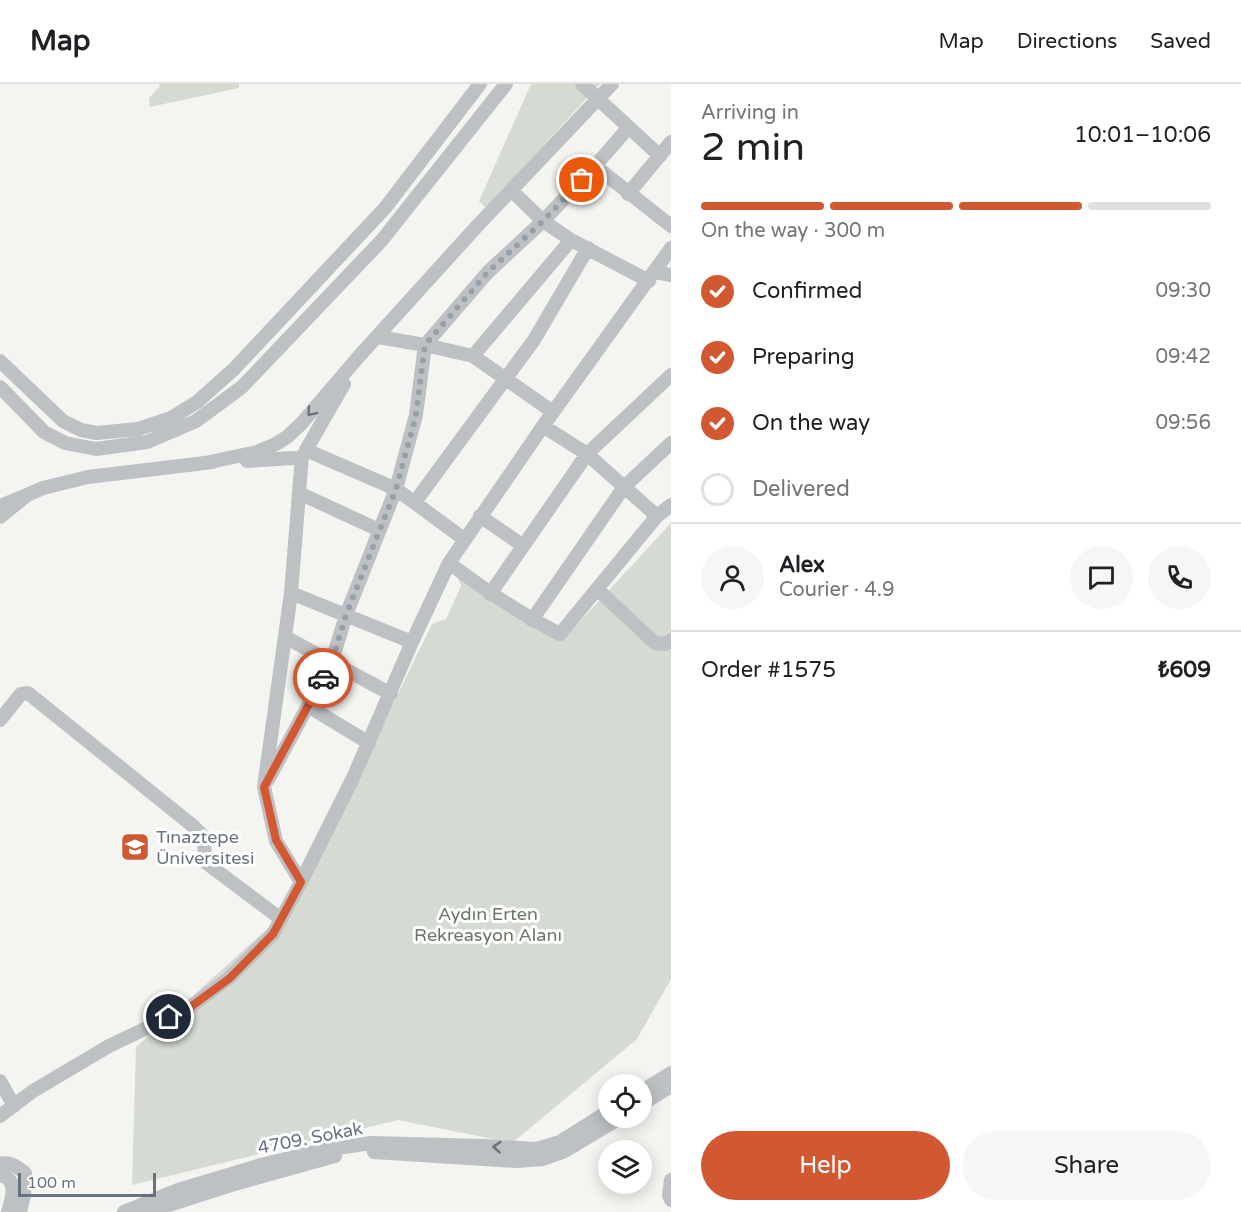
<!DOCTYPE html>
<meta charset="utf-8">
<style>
:root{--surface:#fff;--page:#f6f6f6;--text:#202124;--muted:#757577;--line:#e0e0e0;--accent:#d25832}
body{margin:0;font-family:"Varela Round",sans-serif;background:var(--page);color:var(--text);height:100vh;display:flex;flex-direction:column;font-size:22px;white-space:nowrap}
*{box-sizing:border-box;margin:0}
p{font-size:20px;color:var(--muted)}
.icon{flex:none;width:33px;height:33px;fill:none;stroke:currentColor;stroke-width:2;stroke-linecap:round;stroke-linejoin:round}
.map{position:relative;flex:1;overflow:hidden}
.side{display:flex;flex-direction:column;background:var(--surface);width:570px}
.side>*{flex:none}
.tools{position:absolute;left:598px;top:990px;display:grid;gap:12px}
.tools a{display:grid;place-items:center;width:54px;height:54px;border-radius:50%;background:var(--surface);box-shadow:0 3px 15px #0003;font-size:30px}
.scale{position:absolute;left:18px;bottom:15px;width:138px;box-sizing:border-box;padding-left:6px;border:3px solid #66737f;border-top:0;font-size:16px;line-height:21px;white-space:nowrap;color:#66737f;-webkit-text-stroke:4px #fff;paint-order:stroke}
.pin{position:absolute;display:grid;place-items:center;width:51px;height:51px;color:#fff;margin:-26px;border:3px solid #fff;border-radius:50%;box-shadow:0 2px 6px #0007}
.courier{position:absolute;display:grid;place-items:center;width:60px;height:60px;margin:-30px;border:4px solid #d25832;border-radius:50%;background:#fff;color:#222;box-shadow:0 2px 8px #0007}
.headline em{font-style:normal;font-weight:600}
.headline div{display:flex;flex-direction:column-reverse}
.headline{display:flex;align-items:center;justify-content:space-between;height:102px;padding:0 30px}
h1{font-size:39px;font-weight:600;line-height:45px}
.bar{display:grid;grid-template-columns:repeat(4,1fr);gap:9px 6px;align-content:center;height:72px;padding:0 30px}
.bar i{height:8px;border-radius:4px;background:var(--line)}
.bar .active{background:var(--accent)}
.bar p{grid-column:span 4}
.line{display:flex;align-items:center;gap:15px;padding:0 30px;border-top:2px solid var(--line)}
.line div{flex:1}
.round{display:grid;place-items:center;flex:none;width:63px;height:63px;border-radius:32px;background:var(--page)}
ol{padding:0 30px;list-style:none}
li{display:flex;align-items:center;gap:18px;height:66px}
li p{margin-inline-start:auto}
li .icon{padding:6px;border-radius:50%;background:var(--accent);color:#fff;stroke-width:4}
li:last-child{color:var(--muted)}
li i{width:33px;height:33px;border:3px solid var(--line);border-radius:50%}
.primary-button{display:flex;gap:12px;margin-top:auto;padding:12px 30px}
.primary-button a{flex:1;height:69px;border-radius:36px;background:var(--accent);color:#fff;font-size:24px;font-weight:600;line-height:69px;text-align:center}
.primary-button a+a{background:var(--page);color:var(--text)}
header{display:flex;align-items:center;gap:36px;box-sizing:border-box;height:84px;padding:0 30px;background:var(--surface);border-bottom:2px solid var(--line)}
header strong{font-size:28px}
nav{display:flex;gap:33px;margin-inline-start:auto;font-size:21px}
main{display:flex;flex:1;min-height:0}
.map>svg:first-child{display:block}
.green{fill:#d5dad2}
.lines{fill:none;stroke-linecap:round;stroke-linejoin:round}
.minor{stroke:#bdc1c4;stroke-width:14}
.oneway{stroke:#66737f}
.done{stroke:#98a0a7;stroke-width:6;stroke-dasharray:0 10.8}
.route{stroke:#d25832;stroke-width:8}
.labels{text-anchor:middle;stroke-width:6;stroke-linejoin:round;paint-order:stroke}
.poi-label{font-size:18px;fill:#66737f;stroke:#fff;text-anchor:start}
.park-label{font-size:18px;fill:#687764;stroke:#fff}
.street-label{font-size:18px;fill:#66737f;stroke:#fff}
</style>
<header>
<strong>Map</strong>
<nav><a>Map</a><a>Directions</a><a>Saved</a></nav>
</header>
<main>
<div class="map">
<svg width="671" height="1128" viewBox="0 0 671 1128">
<rect width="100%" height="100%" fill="#f4f4f0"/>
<path class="green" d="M159 0H239V4L150 23 149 14 160 2Z
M531 0H600L486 124 479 117Z
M671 439V895L637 955 512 1059 398 1036 132 1101 136 963 297 818 432 540 446 535 461 502 455 489 562 557Z"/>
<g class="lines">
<path class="minor" d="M582 0 660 72
M595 82 629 43
M628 110 671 58
M655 188 671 191
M649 197 571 156 543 137 595 82 671 142
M378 253 425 261 488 188 543 137 511 106
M473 272 553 328
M0 277 63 337 81 346 97 349 138 345 171 334 197 318 234 285 385 124 480 0
M344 300 306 366 396 405 464 455
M0 303 44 348 65 359 96 365 147 358 196 337 242 303 382 156 506 0
M543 342 587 370 657 432
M247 377 294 374
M205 379 257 368 276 360 287 353 301 340 361 270 479 140 612 0
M299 409 379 446
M27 411 43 404 88 393 213 378
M415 418 534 256 588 164
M0 422 27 411 0 433
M480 432 522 461
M449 479C485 506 520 530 560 550L657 432 671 421
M597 505 655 559 665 560 671 556
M291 509 412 558
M490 510 587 370 671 291
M532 536 624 403 671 359
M285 553 391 610
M308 622 369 659
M0 636 21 610 28 609 193 742 204 753 205 778 281 835
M268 696 332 577 346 531 396 405 416 331 425 261 473 272 571 156
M301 798 353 694 412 558 449 479 543 342 671 164
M0 997 14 1022
M642 1007 671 989
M642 1020 671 1002
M0 1032 33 1007 109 962 189 924 229 894 273 850 301 798 276 757 264 703 291 509 302 372
M374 1068 516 1077 543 1075 563 1068 620 1034
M0 1080C10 1077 17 1083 25 1089L24 1111 20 1128
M0 1091C19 1095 12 1114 8 1128
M671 1096 669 1111 671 1116
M124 1128 178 1106 261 1081 318 1067 371 1059 484 1062 536 1065 560 1058 609 1027
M147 1128 231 1101 335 1072"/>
</g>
<defs><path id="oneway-chevron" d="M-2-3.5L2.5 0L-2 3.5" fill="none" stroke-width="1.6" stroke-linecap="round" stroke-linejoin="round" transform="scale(1.5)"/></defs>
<g class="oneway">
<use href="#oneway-chevron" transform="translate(311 328) rotate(130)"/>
<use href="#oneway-chevron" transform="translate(497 1063) rotate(-176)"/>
</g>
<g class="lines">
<path class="done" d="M323 594 332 577 346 531 396 405 416 331 425 261 488 188 543 137 582 96"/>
<path class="route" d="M169 933 189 924 230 894 273 850 301 798 276 756 264 703 323 594"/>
</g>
<defs>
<g id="university-square" transform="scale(1.5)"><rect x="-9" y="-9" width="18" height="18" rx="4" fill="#d25832" stroke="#fff"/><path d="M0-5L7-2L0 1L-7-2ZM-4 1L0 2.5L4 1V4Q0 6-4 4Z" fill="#fff"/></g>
</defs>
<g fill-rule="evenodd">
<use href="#university-square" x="135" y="763"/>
</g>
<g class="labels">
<g class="poi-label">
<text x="156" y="759">Tınaztepe<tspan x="156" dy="21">Üniversitesi</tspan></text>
</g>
<g class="park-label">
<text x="488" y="836">Aydın Erten<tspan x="488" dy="21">Rekreasyon Alanı</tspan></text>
</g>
<g class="street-label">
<text transform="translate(310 1054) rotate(-11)" y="6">4709. Sokak</text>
</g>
</g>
</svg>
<div class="tools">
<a><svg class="icon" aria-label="locate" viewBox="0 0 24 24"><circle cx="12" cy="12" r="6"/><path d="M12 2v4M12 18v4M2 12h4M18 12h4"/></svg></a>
<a><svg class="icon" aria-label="layers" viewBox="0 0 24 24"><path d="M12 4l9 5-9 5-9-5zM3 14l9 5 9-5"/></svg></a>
</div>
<div class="scale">100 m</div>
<div class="pin" style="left:582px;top:96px;background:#ea580c"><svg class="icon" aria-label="bag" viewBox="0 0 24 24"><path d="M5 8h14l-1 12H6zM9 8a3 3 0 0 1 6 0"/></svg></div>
<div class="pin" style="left:169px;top:933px;background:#1f2937"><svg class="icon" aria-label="home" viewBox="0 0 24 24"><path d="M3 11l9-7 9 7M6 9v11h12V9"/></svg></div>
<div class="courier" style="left:323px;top:594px"><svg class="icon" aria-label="car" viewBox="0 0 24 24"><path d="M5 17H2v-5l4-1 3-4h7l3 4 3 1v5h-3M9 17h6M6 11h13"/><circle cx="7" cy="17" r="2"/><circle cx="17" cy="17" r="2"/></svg></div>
</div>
<section class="side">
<div class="headline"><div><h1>2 min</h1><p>Arriving in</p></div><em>10:01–10:06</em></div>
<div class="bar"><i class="active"></i><i class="active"></i><i class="active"></i><i></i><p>On the way · 300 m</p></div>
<ol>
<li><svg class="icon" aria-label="check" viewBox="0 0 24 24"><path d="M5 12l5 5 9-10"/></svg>Confirmed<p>09:30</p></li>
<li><svg class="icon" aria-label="check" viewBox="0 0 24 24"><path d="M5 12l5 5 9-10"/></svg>Preparing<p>09:42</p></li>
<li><svg class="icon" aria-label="check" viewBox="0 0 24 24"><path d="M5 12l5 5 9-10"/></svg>On the way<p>09:56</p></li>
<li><i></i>Delivered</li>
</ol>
<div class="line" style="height:108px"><a class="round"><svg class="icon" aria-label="person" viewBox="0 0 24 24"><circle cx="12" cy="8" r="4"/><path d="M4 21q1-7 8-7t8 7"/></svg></a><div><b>Alex</b><p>Courier · 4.9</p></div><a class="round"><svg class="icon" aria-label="chat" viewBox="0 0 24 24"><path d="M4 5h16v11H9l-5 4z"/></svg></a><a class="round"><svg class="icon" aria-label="phone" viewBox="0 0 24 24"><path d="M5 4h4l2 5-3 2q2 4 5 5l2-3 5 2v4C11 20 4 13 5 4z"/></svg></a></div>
<div class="line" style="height:78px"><div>Order #1575</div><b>₺609</b></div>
<div class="primary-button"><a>Help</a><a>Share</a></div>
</section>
</main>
